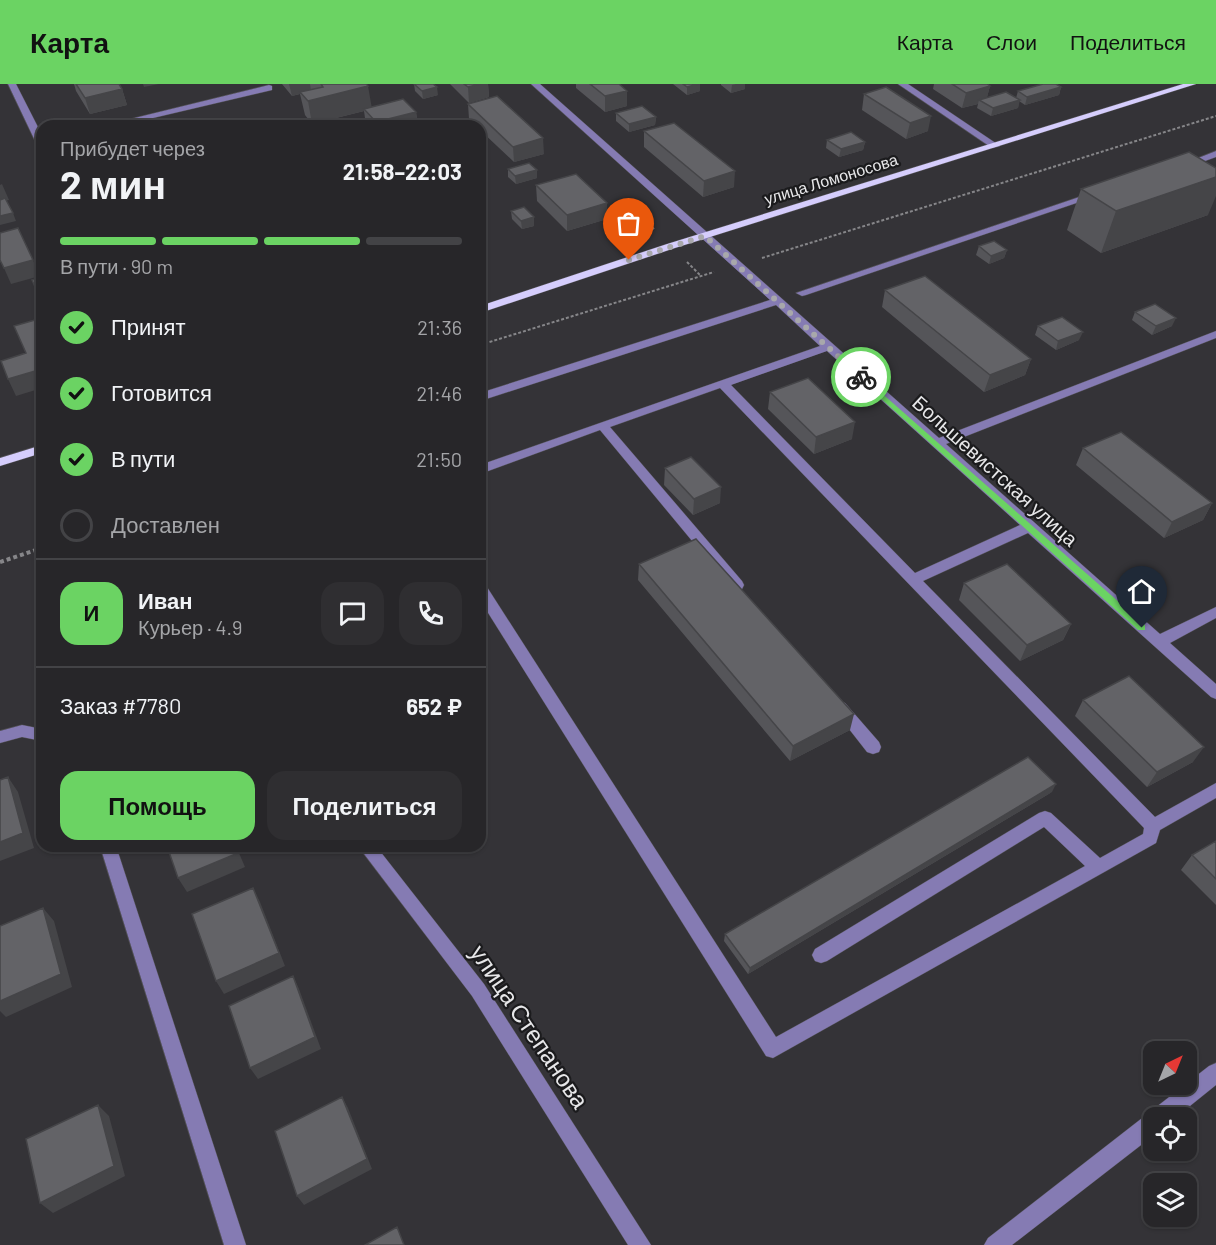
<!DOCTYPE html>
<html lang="ru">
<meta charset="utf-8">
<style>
:root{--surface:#272629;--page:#2f2e31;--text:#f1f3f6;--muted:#a4a5a8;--line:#434346;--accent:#6bd363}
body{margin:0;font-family:Barlow,sans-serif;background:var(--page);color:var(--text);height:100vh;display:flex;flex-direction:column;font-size:22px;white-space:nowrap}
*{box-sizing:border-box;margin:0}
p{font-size:20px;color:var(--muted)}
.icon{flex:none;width:33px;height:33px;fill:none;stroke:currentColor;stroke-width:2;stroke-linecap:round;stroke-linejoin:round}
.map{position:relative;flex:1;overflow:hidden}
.details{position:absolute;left:36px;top:36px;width:450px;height:732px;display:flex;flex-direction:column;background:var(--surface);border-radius:18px;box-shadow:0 2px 4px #0004,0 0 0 2px var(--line)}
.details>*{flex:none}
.needle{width:39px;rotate:43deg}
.buttons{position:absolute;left:1143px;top:957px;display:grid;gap:12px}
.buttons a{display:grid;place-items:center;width:54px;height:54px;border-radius:12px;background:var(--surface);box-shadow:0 2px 4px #0004,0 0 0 2px var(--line);font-size:30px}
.pin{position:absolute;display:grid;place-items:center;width:51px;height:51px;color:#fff;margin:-62px -26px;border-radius:50% 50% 50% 0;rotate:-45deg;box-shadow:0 0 6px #0007}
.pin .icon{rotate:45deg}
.courier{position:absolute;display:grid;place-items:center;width:60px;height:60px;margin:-30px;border:4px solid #6bd363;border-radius:50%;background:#fff;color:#222;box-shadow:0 2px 8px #0007}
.overview em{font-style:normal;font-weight:700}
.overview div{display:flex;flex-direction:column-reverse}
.overview{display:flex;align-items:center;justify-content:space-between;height:102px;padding:0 24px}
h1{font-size:39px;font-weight:700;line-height:45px}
.bar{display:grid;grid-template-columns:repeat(4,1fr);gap:9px 6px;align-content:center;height:72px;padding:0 24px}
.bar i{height:8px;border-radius:4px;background:var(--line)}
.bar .active{background:var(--accent)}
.bar p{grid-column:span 4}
.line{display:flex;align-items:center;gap:15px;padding:0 24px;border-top:2px solid var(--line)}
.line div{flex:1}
.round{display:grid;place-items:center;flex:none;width:63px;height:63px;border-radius:18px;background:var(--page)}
ol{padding:0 24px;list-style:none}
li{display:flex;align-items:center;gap:18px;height:66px}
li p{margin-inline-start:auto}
li .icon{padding:6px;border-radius:50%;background:var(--accent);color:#111;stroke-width:4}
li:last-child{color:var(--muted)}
li i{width:33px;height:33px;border:3px solid var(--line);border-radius:50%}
.action{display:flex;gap:12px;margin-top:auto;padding:12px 24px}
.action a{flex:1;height:69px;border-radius:18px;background:var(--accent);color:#111;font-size:24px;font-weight:700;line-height:69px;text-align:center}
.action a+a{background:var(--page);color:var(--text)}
header{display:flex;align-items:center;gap:36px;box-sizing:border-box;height:84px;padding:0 30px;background:var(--accent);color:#111}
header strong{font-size:28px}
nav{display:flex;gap:33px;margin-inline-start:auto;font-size:21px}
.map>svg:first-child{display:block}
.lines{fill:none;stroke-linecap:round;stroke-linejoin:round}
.minor-casing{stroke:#515053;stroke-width:1}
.major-casing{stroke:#515053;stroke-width:1}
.path-far1{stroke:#868689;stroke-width:2;stroke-dasharray:3 2;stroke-linecap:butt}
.path{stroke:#868689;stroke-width:4;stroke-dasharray:4 3;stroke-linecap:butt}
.minor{fill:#857bb3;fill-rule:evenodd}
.major{fill:#d5cdfc;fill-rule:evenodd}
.wall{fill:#555559}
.shaded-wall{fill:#454548}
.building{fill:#636367;stroke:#454548;stroke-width:1.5}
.route{fill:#6bd363}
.done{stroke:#a8a8ab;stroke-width:6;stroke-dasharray:0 10.8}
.labels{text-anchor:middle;stroke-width:4.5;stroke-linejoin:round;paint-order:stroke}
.far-street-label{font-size:16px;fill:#e7e7e9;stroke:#1b1b1d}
.street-label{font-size:20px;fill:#e7e7e9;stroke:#1b1b1d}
.near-street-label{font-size:24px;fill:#e7e7e9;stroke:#1b1b1d}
</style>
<header>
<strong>Карта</strong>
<nav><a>Карта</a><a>Слои</a><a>Поделиться</a></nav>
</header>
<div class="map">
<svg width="1216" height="1161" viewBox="0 0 1216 1161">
<rect width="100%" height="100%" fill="#343337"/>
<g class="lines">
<g class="minor-casing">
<path id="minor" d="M8 0H16L42 51V64L37 61Z
M531 0H540L939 354 1216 247V254L946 360 1160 550 1216 523V534L1170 559 1216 600V615L1211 613 1028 449 923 497 1155 733 1216 699V714L1160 746 1156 759 773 974 766 972 480 516V499L485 500 776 953 1085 782 1044 743 827 877 821 879 815 877 812 871 815 865 1039 729 1045 727 1051 729 1100 774 1143 750 1144 744 720 304 610 343 742 497 744 501 742 505H732L600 346 480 390V381L820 262 776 221 480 317V309L770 216ZM827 267 1020 441 915 489 731 301Z
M898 0H908L1000 62 992 64Z
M269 1 272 2V6L119 42H102Z
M1216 67V73L1183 85 1178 82Z
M1091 109 1100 111 806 211 802 212 796 209Z
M840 617 845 619 879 658 881 663 879 668 873 670 867 668 835 627 832 623 835 619Z
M22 641 42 645V657L22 653 0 659V647Z
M100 762H116L246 1161H224Z
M358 762H376L484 900 651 1161H628L472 912Z
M1216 979V1001L1175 1034H1154V1051L1012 1161H984L988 1154 1209 982Z"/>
</g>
<g class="major-casing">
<path id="major" d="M1183 0H1196L675 164 480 229V222L667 160Z
M42 361V369L0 382V374Z"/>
</g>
<path class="path-far1" d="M645 137 654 145
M762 174 1216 32
M687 178 701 192
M480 261 714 188"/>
<path class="path" d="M0 478 42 464"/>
<use href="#minor" class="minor"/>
<use href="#major" class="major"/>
</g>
<path class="wall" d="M74 0H119L122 5 127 21 90 30 76 7Z
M282 0H366L371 23 416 28 418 42H367L366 41 364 27 312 40 305 31 300 10 292 12Z
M414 0 438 11 423 15 415 7Z
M450 0H488L489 13 469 19Z
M576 0H619L627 7V22L605 28 576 4Z
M673 0H700V7L687 11Z
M721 0H745V5L731 9 721 1Z
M934 0H987L990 2 987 13 1016 14 1018 7 1061 3 1059 11 1025 21 1019 17 1018 24 991 32 977 24 978 20 962 24 933 5Z
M864 10 928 47 906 55 862 26Z
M468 20 544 70 514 78 480 46V42H476L469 35Z
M616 29 656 33 655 41 629 48 616 37Z
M644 47 734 103 703 113 644 63Z
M827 56 865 58 863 66 839 73 826 64Z
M508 85 537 94 516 100 508 93Z
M536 101 607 135 567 147 537 117Z
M1081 105 1208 131 1101 169 1067 146Z
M511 127 534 133V142L522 145 512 135Z
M979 162 1007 166 1004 174 989 180 976 171Z
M885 206 1031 275 1025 291 984 308 882 223Z
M1135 228 1172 242 1152 251 1132 236Z
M1038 242 1079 256 1056 266 1035 251Z
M770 308 852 355 814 370 768 325Z
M1083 364 1212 419 1203 436 1164 454 1076 381Z
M665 384 720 419 693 431 664 401Z
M639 480 850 646 790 677 638 496Z
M964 499 1071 540 1063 556 1020 577 959 516Z
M1083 616 1193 678 1147 703 1075 632Z
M1052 708 748 890 724 857 725 850Z
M1216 757V821L1181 786 1192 771Z"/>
<path class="shaded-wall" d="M143 0H159L144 3Z
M289 0H310L311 7 292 12Z
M480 0H488L489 13 469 19 468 3Z
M698 0H700V7L687 11V3Z
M736 0H745V5L731 9 732 1Z
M368 2 372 25H364V27L312 40 308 17Z
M990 2 986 17 979 16 978 20 962 24 966 9Z
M437 3 438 11 423 15 422 7Z
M1061 3 1059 11 1025 21 1027 13Z
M122 5 127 21 90 30 85 14Z
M627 7V22L605 28V12Z
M1020 16 1018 24 991 32 993 24Z
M416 28 418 42H377L376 38Z
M931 32 928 47 906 55 910 39Z
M656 33 655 41 629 48V40Z
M543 54 544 70 514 78 513 63Z
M865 58 863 66 839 73 841 65Z
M537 86V94L516 100 515 92Z
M735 87 734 103 703 113 704 97Z
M1216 93V112L1208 131 1101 169 1116 127Z
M2 100 9 116 0 118V101Z
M607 119V135L567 147V131Z
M13 129 16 137 0 141V132Z
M534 133V142L522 145 521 137Z
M484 159 485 175 480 177V160Z
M1007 166 1004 174 989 180 991 172Z
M33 176 40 192 11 200 4 184Z
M42 204V213L40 214 36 205Z
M1176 234 1172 242 1152 251 1156 242Z
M1083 248 1079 256 1056 266 1058 257Z
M1031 275 1025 291 984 308 990 291Z
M42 285V304L16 312 8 295Z
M855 338 852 355 814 370 816 353Z
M721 403 720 419 693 431 694 415Z
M1212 419 1203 436 1164 454 1172 438Z
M1071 540 1063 556 1020 577 1027 561Z
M854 630 850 646 790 677 793 662Z
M1204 663 1193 678 1147 703 1157 688Z
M8 693 18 708 34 764 0 777V758Z
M1056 700 1052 708 748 890 750 884Z
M235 762H236L245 783 187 808 178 794Z
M253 804 260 818 285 882 224 910 216 897Z
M43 824 54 837 72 903 6 933 0 927V917Z
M293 892 299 905 321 965 258 995 250 984Z
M342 1013 348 1024 372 1085 304 1121 297 1112Z
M98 1021 109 1032 125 1092 53 1129 40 1119Z"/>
<path class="building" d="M76 0H119L122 5 85 14Z
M321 0H366L368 2 308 17 300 8 323 3Z
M414 0H433L437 3 422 7Z
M464 0H480L468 3Z
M590 0H619L627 7 605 12Z
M683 0H698L687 3Z
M952 0H987L990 2 966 9Z
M1043 0H1056L1061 3 1027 13 1018 7Z
M886 3 931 32 910 39 864 10Z
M1006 8 1020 16 993 24 979 16Z
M497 12 543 54 513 63 468 20Z
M403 15 416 28 376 38 364 25Z
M642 22 656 33 629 40 616 29Z
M674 39 735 87 704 97 644 47Z
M851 48 865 58 841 65 827 56Z
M1189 68 1216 84V93L1116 127 1081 105Z
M529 79 537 86 515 92 508 85Z
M576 90 607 119 567 131 536 101Z
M5 114 13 129 0 132V116Z
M524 123 534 133 521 137 511 127Z
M18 144 33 176 4 184 0 176V149Z
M994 157 1007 166 991 172 979 162Z
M925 192 1031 275 990 291 885 206Z
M42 193V204L36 205 32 196Z
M1155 220 1176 234 1156 242 1135 228Z
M1062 233 1083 248 1058 257 1038 242Z
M42 234V285L8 295 1 277 26 269 14 242Z
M808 294 855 338 816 353 770 308Z
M1121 348 1212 419 1172 438 1083 364Z
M691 373 721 403 694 415 665 384Z
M696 455 854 630 793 662 639 480Z
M1007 480 1071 540 1027 561 964 499Z
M1129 592 1204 663 1157 688 1083 616Z
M1028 673 1056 700 750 884 725 850Z
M8 693 23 749 0 758V696Z
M1216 757V795L1192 771Z
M167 762H235L238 769 178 794Z
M253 804 279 869 216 897 192 830Z
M43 824 61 890 0 917V842Z
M293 892 315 953 250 984 229 922Z
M342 1013 367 1075 297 1112 275 1047Z
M98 1021 114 1082 40 1119 26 1055Z
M397 1143 404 1161H365Z"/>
<path class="route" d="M861 291 1145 541V546H1138L859 295 858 293Z"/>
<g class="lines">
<path class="done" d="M629 176 705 152 861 293"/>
</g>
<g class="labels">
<g class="far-street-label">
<text transform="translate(831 95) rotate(-17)" y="6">улица Ломоносова</text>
</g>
<g class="street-label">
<text transform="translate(995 387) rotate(42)" y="7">Большевистская улица</text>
</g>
<g class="near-street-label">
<text transform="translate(529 943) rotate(56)" y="8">улица Степанова</text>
</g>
</g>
</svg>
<div class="buttons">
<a><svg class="needle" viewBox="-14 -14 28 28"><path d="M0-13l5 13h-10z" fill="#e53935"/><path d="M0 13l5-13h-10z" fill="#a4a5a8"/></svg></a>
<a><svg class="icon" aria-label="locate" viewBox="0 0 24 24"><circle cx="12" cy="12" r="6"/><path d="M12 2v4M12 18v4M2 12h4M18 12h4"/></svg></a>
<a><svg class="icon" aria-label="layers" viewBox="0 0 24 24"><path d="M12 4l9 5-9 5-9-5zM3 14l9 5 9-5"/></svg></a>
</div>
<div class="pin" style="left:629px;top:176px;background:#ea580c"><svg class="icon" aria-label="bag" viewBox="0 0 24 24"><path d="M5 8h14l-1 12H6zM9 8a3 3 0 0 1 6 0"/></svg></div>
<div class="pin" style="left:1142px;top:544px;background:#1f2937"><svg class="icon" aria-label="home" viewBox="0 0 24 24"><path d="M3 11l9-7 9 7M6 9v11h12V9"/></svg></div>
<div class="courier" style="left:861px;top:293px"><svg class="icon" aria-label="bike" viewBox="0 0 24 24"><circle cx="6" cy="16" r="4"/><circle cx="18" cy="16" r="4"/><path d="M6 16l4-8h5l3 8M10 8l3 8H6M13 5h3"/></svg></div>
<section class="details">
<div class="overview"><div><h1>2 мин</h1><p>Прибудет через</p></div><em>21:58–22:03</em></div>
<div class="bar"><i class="active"></i><i class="active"></i><i class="active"></i><i></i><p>В пути · 90 m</p></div>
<ol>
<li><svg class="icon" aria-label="check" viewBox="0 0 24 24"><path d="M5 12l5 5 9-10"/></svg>Принят<p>21:36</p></li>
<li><svg class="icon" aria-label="check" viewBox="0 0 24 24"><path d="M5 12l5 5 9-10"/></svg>Готовится<p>21:46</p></li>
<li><svg class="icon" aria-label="check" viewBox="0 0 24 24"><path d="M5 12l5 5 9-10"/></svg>В пути<p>21:50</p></li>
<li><i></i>Доставлен</li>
</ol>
<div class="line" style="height:108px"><b class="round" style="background:var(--accent);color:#111">И</b><div><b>Иван</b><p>Курьер · 4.9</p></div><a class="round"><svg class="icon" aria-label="chat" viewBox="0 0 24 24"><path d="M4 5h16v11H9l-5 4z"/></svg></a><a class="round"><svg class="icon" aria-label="phone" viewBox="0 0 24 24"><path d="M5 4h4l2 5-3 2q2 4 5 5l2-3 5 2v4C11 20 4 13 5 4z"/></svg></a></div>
<div class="line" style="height:78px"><div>Заказ #7780</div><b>652 ₽</b></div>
<div class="action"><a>Помощь</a><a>Поделиться</a></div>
</section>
</div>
